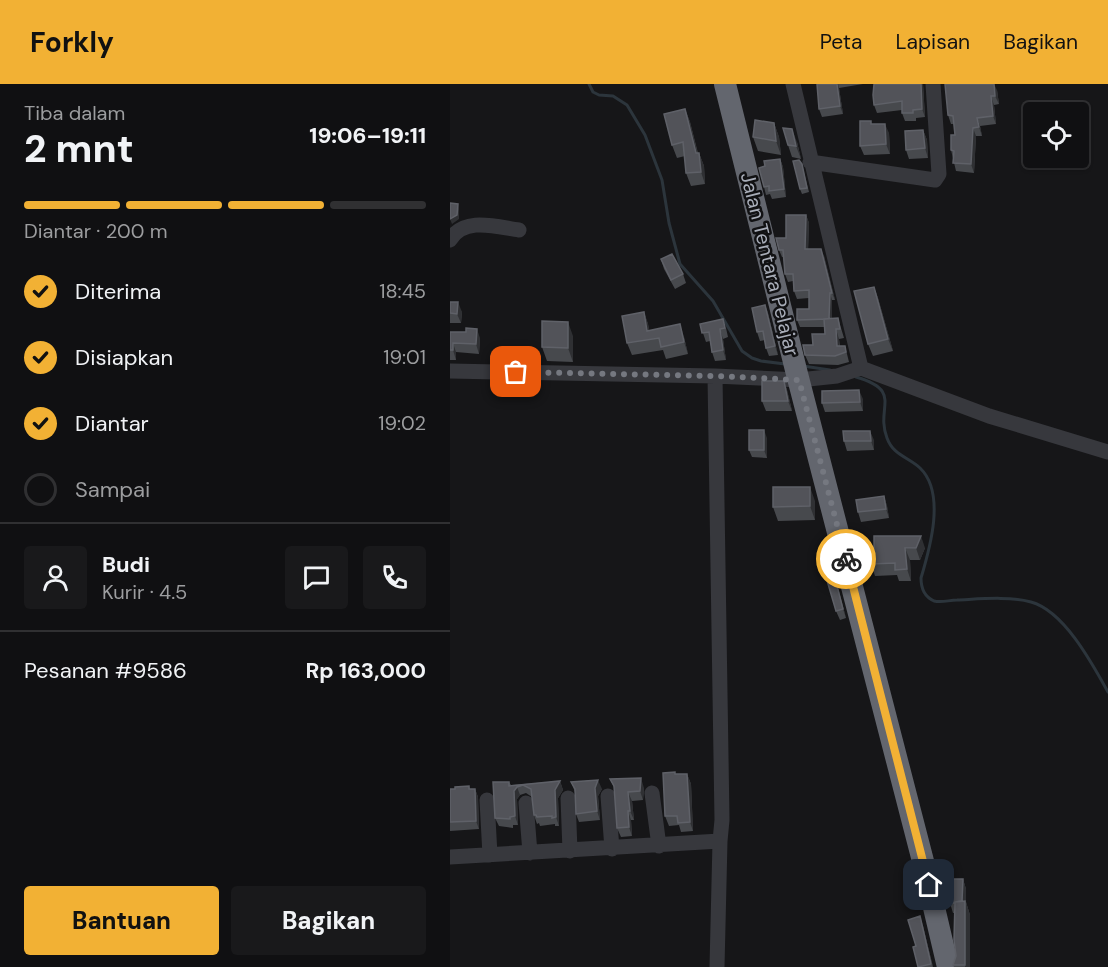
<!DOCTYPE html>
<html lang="id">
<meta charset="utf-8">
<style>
:root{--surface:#101012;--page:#19191b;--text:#f1f3f6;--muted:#9c9d9f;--line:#303032;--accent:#f2b134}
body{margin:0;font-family:"DM Sans",sans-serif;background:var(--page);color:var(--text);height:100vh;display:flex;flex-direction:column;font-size:22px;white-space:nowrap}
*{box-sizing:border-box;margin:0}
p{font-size:20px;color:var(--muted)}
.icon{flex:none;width:33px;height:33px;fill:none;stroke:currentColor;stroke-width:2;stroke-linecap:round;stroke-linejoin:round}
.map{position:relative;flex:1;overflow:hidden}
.sheet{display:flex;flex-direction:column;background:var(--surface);width:450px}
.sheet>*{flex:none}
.tools{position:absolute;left:573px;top:18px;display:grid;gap:12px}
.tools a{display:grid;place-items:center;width:66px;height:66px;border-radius:6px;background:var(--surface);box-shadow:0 2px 4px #0004,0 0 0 2px var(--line);font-size:30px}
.pin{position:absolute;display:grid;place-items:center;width:51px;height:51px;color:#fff;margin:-26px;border-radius:12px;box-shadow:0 3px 9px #0006}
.courier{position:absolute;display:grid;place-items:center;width:60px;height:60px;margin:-30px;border:4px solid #f2b134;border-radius:50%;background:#fff;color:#222;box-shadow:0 2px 8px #0007}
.overview em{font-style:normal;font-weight:800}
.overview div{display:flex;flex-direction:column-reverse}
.overview{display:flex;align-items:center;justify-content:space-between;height:102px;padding:0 24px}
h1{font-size:39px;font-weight:800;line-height:45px}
.bar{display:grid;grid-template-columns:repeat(4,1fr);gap:9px 6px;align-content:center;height:72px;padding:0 24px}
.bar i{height:8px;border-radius:4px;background:var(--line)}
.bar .selected{background:var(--accent)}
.bar p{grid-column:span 4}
.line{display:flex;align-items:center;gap:15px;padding:0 24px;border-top:2px solid var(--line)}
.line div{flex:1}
.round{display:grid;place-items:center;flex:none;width:63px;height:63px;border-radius:6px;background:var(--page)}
ol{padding:0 24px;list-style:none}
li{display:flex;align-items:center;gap:18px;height:66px}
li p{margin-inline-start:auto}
li .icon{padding:6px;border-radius:50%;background:var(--accent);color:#111;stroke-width:4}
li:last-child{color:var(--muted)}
li i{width:33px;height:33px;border:3px solid var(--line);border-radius:50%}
.cta{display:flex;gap:12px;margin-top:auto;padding:12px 24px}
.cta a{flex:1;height:69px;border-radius:6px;background:var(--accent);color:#111;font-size:24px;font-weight:800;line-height:69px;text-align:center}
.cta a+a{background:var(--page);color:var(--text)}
header{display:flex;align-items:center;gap:36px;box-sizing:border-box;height:84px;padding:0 30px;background:var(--accent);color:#111}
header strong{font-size:28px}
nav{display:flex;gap:33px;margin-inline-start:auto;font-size:21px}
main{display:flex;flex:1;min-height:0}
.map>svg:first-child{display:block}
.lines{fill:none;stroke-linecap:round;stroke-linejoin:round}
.stream{stroke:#2c353c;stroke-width:3}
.minor{stroke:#37383d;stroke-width:15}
.highway{stroke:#63666e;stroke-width:22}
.wall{fill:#47494d}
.shaded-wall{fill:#2f3033}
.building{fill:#525359;stroke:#5f6168;stroke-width:1.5}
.done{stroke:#757880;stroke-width:6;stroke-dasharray:0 10.8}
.route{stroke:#f2b134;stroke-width:8}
.labels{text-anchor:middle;stroke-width:5;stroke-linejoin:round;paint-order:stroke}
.street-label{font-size:20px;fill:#a8adb8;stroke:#111113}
</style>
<header>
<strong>Forkly</strong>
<nav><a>Peta</a><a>Lapisan</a><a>Bagikan</a></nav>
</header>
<main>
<section class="sheet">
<div class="overview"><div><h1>2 mnt</h1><p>Tiba dalam</p></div><em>19:06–19:11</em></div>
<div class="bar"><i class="selected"></i><i class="selected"></i><i class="selected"></i><i></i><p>Diantar · 200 m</p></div>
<ol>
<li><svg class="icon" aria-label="check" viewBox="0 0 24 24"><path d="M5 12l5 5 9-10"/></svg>Diterima<p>18:45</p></li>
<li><svg class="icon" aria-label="check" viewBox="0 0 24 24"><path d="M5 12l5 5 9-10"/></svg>Disiapkan<p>19:01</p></li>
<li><svg class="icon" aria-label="check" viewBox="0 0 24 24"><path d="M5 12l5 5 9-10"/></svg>Diantar<p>19:02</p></li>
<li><i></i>Sampai</li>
</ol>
<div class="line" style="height:108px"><a class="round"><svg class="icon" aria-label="person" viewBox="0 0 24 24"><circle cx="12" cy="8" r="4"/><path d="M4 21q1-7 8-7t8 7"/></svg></a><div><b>Budi</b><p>Kurir · 4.5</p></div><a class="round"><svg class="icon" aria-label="chat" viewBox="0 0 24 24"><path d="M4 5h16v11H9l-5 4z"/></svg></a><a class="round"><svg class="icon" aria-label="phone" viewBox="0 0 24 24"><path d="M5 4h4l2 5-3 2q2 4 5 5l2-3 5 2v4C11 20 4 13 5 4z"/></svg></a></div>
<div class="line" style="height:78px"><div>Pesanan #9586</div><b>Rp 163,000</b></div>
<div class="cta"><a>Bantuan</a><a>Bagikan</a></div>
</section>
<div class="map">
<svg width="658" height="883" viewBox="0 0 658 883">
<rect width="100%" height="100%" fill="#161618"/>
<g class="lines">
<path class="stream" d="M139 0 143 8 149 11 163 12 177 21 195 51 212 96 219 139 230 180 263 217 292 267 302 274 311 277 335 280
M353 282 380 286
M406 293C454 307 425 323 437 354 443 371 458 373 470 384 496 409 480 464 471 494 471 504 475 513 484 517 492 519 499 516 507 516 530 515 559 512 581 518 614 527 642 579 658 608"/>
<path class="minor" d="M343 0 411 284
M360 78 485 96 489 90 483 0
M0 156C14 132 47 143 69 146
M0 287 265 292 349 296 387 292 411 284 539 332 658 368
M202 709 209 762
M158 712 162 765
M118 714 120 767
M37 716 40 771
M76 719 80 769
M0 773 270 757 272 736 265 292
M267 883 270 757"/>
<path class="highway" d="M275 0 347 290 474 781 498 883"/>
</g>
<path class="wall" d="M367 0H413L389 4 393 30 372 33 369 25Z
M473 0 475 33 466 34V37H455L452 29V26L427 29 424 21Z
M547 6 549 20 544 21 546 40 530 42 532 52H526L524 89 506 87 501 66 505 51 504 40H501L498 31Z
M235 25 240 38 248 69H249L254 82 255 100 241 102 236 89 235 72 227 74 222 61Z
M324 39 329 53 331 71 308 67 303 53Z
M422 40 439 49 440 70 414 71 410 62Z
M473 46 477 56 478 74 459 75 456 66Z
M347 58 351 75 342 73 338 61Z
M330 75 333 83 336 113 322 115 320 110 316 111 314 103 315 82Z
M352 80 359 108 352 110 350 105Z
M356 131 359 139 358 165 374 172 385 216H382V234H388L394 254 389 255 390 262H395L399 278 388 281 359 280 355 271 363 261 375 250V243H350L347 236 359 225V214L347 215 344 207 343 197 338 198 335 190 334 173H332L329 166 336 154Z
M211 175 233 190 236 199 225 205 214 185Z
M424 203 428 214 443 267 423 272 418 260Z
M0 218 12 228 11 239H0Z
M315 221 318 229 328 271 319 272 316 264 315 256 310 257 307 248Z
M194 228 198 240 199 246 234 253 238 270 216 275 213 266 182 271 177 259Z
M250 240 276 244 278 253 273 255 276 276 265 277 262 268 260 257 256 258Z
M0 248 30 254 29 270 6 268V276H0Z
M123 252V278L97 277 92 263Z
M334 297 337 306 342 327H316L312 317Z
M413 315V327L375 328 372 319Z
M317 354V374L302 373 299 366Z
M424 356V366L397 367 394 357Z
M434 412 437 422 439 434 411 438 408 428Z
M365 417V436L328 437 323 423Z
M475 464 470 476H460L461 497H449L447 491 425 492 421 480 420 466Z
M384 490 387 500 396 534 390 536 386 527Z
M226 690H237L241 700 243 747 231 748 229 741 219 742 215 732Z
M160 695 194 704 193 716 182 717 184 736H181L182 752 171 753 167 744 165 706Z
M110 697 113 706 108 714 109 742H105V740L90 742 89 739 87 740 84 731 82 713 76 709 70 711 67 715 68 741H63V744L49 742 45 734 59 698 61 701Z
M121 698 152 705 148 712 150 736 129 738 126 730 125 708Z
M19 702 20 705H25L28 713 29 745 0 747V705H5Z
M513 795 516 805V818L520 831V883H504L503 881 506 872 505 829H503L500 819Z
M473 842 483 883H468Z"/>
<path class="shaded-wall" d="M387 0H388L389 4 393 30 390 22Z
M471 0H473L475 33 472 25Z
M544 0 547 6 549 20 545 12Z
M541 12 544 21 546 40 543 32Z
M235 25 240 38 250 79 249 69 254 82 255 100 251 88Z
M527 34 530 42 532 52 529 43Z
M324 39 329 53 331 71 326 57Z
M435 40 439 49 440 70 436 60Z
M523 44 526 52 524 89 521 80Z
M342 45 347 58 351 75 346 62Z
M473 46 477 56 478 74 475 64Z
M330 75 333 83 336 113 334 105Z
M8 120 9 125V135L2 140 0 135Z
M356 131 359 139 358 172 355 165Z
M371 165 374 172 385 216 382 209Z
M424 203 428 214 443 267 438 255Z
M380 209 382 216V243L379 235Z
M8 218 12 228 11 239 7 230Z
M315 221 318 229 328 271 325 262Z
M194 228 198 240 201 255 197 247Z
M118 238 123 252V278L118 264Z
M230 240 234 253 238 270 234 258Z
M27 245 30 254 29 270 26 260Z
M270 245 273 255 276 276 273 266Z
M386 245 389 255 390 271 387 262Z
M3 259 6 268V276L3 266Z
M334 297 337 306 342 327 338 317Z
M409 306 413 315V327L410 318Z
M314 346 317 354V374L314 366Z
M420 347 424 356V366L421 357Z
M360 403 365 417V436L360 422Z
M434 412 437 422 439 434 436 425Z
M471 452 475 464 470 476 466 464Z
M455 464 460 476 461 497 457 485Z
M384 490 387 500 396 534 393 525Z
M237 690 241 700 243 747 240 738Z
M191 694 194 704 193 716 190 707Z
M148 696 152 705 148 712 150 736 147 727 145 704Z
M110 697 113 706 108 714 109 742 106 733 105 706Z
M67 703 70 711 67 715 68 741 65 732 64 707Z
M25 705 28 713 29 745 26 737Z
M178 708 182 717 184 736 180 727Z
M178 727 181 736 182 752 179 743Z
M513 795 516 805V818L520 831V883H515V881L512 820Z
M470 832 473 842 483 883 481 880Z"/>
<path class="building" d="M367 0H387L390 22 369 25Z
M424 0H471L472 25 463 26V29H452V17L424 21 423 11Z
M495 0H544L545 12H541L543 32 527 34 529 43 523 44 521 80 503 79 504 67 501 66V51H505L503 32 498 31Z
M235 25 246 69H249L251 88 236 89 233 58 222 61 214 30Z
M305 36 324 39 326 57 303 53Z
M410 37H421V40H435L436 60 410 62Z
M333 44 342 45 346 62 338 61Z
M473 46 475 64 456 66 455 47Z
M330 75 334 105 319 107V102L314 103 309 84 315 82 314 77Z
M349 76 352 80 357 104 350 105 343 77Z
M0 119 8 120 7 131 0 135Z
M336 131H356L355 165H371L382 209H380L379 235 347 236V225H359V206L344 207 343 190H335L333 166H329L326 154H336Z
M222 170 233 190 221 196 211 175Z
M424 203 438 255 418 260 404 207Z
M0 218H8L7 230 0 229Z
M315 221 325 262 316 264 313 247 307 248 302 224Z
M194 228 197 247 230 240 234 258 211 263 209 254 177 259 172 232Z
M388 234 390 245H386L387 262H395L396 268 385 272 355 271 353 261H363L362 250H375L374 235Z
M273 235 275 244 270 245 273 266 262 268 259 248 252 249 250 240Z
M92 237 118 238V264L92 263Z
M16 244 27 245 26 260 3 259V266H0V248H16Z
M312 297H334L338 317H312Z
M409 306 410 318 372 319V307Z
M299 346H314V366H299Z
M393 347H420L421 357H394Z
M323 403H360V422L323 423Z
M434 412 436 425 408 428 406 416Z
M424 452H471L466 464H455L457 485 445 486V479L421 480 420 466H424Z
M384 490 393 525 386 527 376 493Z
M225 688V690H237L240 738 228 739 227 732H215L213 689Z
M191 694 190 707 178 708 180 727H178L179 743 167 744 164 702 160 695Z
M148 696 145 704 147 727 126 730 125 705 121 698Z
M110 697 105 706 106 733 102 734V732L87 733 86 731H84L81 705 73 701 67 703 64 707 65 732 60 733V735L45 734 43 698H59V702Z
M19 702V705H25L26 737 0 738V705H5V703Z
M501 795H513L512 817 505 818V819H500Z
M515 817V881H503L506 872 504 856 505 818Z
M470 832 481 880 468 883 463 863 466 862 458 836Z"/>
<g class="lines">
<path class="done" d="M66 288 265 292 349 296 396 475"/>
<path class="route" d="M396 475 479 801"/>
</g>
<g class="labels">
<g class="street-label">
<text transform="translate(320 180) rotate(76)" y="7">Jalan Tentara Pelajar</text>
</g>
</g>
</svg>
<div class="tools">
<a><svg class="icon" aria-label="locate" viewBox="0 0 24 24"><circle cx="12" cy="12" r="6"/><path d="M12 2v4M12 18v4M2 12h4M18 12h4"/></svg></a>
</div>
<div class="pin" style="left:66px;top:288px;background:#ea580c"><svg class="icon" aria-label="bag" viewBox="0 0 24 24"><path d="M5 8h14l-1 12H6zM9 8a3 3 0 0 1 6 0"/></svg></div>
<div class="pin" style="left:479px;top:801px;background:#1f2937"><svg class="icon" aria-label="home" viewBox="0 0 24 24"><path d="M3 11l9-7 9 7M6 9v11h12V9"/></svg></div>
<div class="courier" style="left:396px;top:475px"><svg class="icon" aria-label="bike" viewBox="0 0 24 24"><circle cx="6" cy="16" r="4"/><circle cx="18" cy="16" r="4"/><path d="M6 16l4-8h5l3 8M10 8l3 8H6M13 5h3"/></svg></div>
</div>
</main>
